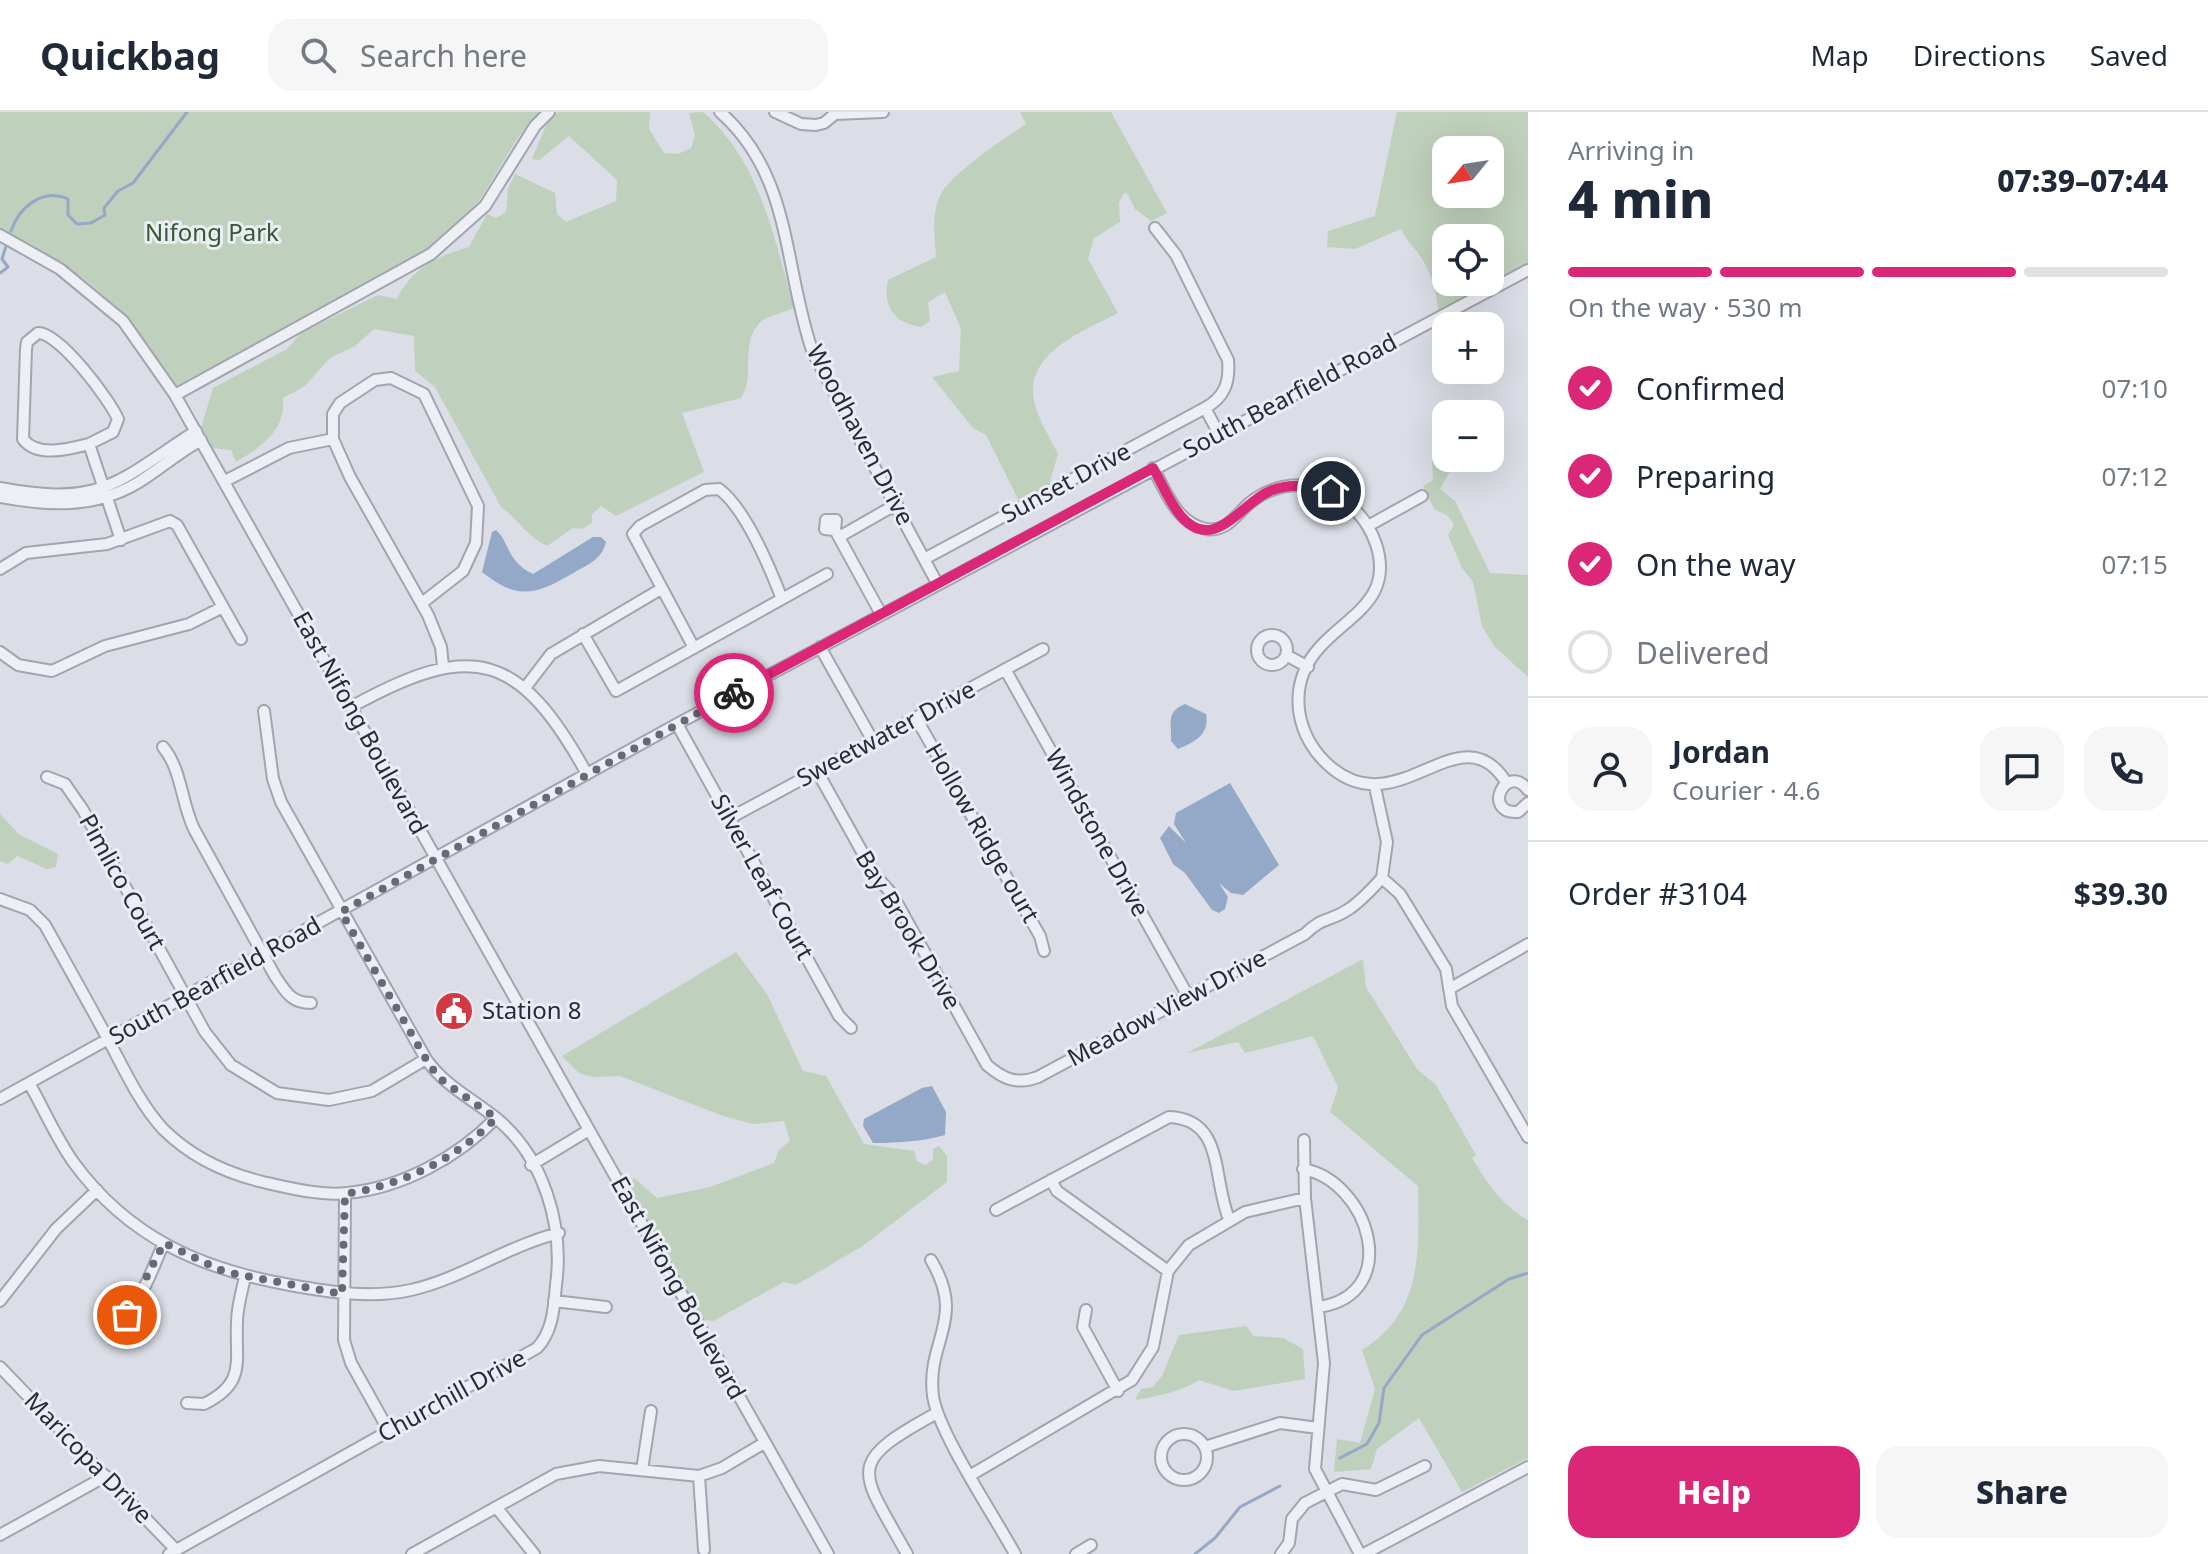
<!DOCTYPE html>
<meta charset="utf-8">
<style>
:root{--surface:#fff;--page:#f6f6f7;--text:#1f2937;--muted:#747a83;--line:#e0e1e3;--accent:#db2777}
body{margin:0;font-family:"Noto Sans",sans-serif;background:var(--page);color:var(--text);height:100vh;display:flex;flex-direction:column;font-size:30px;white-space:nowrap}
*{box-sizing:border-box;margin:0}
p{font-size:26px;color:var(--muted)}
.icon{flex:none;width:44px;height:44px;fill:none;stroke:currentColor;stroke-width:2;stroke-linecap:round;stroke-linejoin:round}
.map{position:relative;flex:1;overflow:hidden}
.drawer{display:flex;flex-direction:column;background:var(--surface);width:680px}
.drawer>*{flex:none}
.needle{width:52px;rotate:240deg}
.fabs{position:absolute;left:1432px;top:24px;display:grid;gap:16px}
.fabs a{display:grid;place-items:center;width:72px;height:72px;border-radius:16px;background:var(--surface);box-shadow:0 8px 32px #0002;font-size:40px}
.pin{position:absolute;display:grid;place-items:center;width:68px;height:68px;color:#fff;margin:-34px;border:4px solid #fff;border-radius:50%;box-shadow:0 2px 8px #0007}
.courier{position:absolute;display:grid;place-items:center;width:80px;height:80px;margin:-40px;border:6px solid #db2777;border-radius:50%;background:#fff;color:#222;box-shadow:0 2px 10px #0007}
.summary em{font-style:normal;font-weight:800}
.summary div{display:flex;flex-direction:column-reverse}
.summary{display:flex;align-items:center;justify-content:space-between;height:136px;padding:0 40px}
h1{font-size:52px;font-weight:800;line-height:60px}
.bar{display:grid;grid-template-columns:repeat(4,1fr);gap:12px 8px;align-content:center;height:96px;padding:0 40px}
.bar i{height:10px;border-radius:6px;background:var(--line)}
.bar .active{background:var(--accent)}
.bar p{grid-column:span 4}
.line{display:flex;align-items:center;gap:20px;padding:0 40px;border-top:2px solid var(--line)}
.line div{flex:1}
.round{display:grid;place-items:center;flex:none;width:84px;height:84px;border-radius:24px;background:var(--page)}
ol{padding:0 40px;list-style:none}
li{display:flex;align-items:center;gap:24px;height:88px}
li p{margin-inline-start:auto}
li .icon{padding:8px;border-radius:50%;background:var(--accent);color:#fff;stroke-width:4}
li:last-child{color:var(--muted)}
li i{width:44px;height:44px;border:4px solid var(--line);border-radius:50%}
.action{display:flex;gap:16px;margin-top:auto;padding:16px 40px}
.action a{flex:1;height:92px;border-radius:24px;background:var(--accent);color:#fff;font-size:32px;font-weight:800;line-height:92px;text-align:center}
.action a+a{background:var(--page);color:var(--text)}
header{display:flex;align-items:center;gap:48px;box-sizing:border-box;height:112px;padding:0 40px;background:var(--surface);border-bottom:2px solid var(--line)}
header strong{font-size:38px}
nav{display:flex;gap:44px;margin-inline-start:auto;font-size:28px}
.search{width:560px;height:72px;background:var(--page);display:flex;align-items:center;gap:20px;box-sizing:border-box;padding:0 28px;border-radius:24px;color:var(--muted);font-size:30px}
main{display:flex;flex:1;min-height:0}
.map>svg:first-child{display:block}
.green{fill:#bfd0bc;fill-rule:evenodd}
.water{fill:#94a8c7}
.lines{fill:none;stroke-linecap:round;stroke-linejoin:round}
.stream{stroke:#94a8c7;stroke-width:3}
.minor-casing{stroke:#a1a5b0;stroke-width:14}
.minor{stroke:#eeeff4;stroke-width:10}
.done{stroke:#656a78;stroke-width:8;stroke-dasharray:0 14.4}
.route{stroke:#db2777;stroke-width:10}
.labels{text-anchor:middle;stroke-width:6;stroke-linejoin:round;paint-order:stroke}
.park-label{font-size:24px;fill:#365832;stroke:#eaedf4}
.street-label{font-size:24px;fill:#252b3c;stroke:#eaedf4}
.poi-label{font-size:24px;fill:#252b3c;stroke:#eaedf4;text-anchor:start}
</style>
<header>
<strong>Quickbag</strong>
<div class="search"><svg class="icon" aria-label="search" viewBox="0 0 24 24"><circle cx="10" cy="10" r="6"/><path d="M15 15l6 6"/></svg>Search here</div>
<nav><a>Map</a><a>Directions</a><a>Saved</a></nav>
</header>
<main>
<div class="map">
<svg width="1528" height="1442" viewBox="0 0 1528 1442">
<rect width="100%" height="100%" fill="#dbdee6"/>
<path class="green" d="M0 0H540L517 27 479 89 443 128 397 157 176 274 118 196 82 165 0 118Z
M558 0H650L649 17 664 41 678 42 691 36 695 24 689 1 703 0C760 49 774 126 794 196 785 200 771 203 763 208 737 229 757 263 741 286L682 301 704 360 616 404 601 394 592 402V411L582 417 573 416 547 434C528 426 518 407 501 395L435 275 415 259 414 224 374 217 355 234 330 246 305 274 283 286C286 319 261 335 236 350L231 338 211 336 201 316 213 276 287 237 301 221 378 183 397 187C412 156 437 144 469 135L487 102 496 106 506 100 508 77 515 62 555 81 557 102 566 110 616 89 617 68 569 24 539 48 532 47 548 9Z
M1020 0H1111L1167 101 1151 109 1135 97 1127 81 1123 82 1119 91 1120 110 1094 126 1088 147 1118 201C1080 221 1019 243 1036 296 1041 312 1051 328 1058 342L1048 376 1020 391 986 323 973 316 932 265 959 259 961 217 945 180 928 190 930 209 921 215C895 211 882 195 888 168L936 145C935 125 931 102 940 84 950 62 1005 26 1026 12Z
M1397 0H1528V152L1438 201C1438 183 1431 159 1420 144 1413 133 1408 132 1401 117L1355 137 1327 135 1328 119 1375 104ZM1446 38H1490V82H1446ZM1446 126H1490V170H1446Z
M1437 341 1445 342 1452 356 1440 377 1455 389 1490 461 1528 463V565L1494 534 1482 514 1473 470 1462 456 1448 423 1454 413 1448 404 1434 397 1423 374 1433 368 1432 348Z
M0 702 20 723 58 742 56 755 47 757 17 744 8 752 0 749Z
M736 840 767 882 803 959 826 964 864 1032 914 1039 917 1049 925 1053 933 1048V1037L939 1034 947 1044V1070L861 1135 796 1173 784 1170 713 1209 704 1208 628 1072 634 1066 657 1086 710 1075 774 1051 779 1038 790 1029 784 1009 753 1012 723 1004 620 964 593 965 579 961 562 944Z
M1363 847 1366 875 1417 957 1436 973 1476 1043 1472 1046C1487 1071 1502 1094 1528 1108V1346L1462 1380 1419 1306 1377 1337 1371 1357 1334 1360 1337 1327 1360 1331 1375 1277 1362 1238C1424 1200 1419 1137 1418 1074L1330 1000 1338 975 1313 924 1245 941 1238 930 1187 941Z
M1246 1214 1254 1224 1283 1226 1303 1237 1305 1267 1234 1279 1199 1268C1183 1279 1155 1285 1135 1288L1141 1277 1153 1275 1162 1264 1179 1223Z"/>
<path class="water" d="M496 418C509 429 507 450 533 462L593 425H601L606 430C602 447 589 452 575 460 537 482 519 490 482 460L492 420Z
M1185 592 1206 602C1210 622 1195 630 1178 637L1171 629C1172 612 1165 600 1185 592Z
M1230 671 1279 753 1243 783 1231 781 1219 771 1228 785 1225 797 1219 801 1212 798 1185 761 1173 752 1160 726 1169 714 1186 731 1174 712 1176 701Z
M932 974 946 1000 945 1023C925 1029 900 1031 873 1031L863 1014 864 1007 922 976Z"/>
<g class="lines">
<path class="stream" d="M11 119C19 96 42 75 68 87V103L77 112 91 111 105 103 104 96 118 79 133 71 187 0
M0 161 8 155 2 147 6 134
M1340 1346 1367 1332 1379 1311 1384 1276 1422 1223 1509 1167 1528 1161
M1195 1442 1215 1426 1240 1395 1280 1374"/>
<g class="minor-casing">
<path id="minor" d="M720 0C793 64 783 156 813 241L937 471
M775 0 801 12 816 13 824 11 835 2 883 0
M0 123 60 157 123 209 175 283 828 1442
M175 283 431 142 485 94 535 14 549 0
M1205 296 1219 322
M89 332C69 337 37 346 23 327L26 237 27 230 38 221C60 221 109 287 118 307L113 320 89 332 121 428
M1153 356C1166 379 1176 411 1206 417 1229 421 1238 398 1255 387 1302 355 1359 382 1376 432 1394 487 1349 503 1320 535 1285 573 1295 627 1333 657 1401 711 1461 598 1506 670
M225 369 289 336 333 327
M0 376C103 395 115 371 196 319
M0 385C48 394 95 397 139 370 160 357 179 340 201 328
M1368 414 1422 384
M835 418 825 417 826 408H836L835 418 881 502
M839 425 897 392
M926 446 1205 296C1225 285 1230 270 1228 248L1176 143 1155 116
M0 457 26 441 107 432 170 409 177 413 223 495 189 512 105 534 52 559 18 553 0 540
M422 491 463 459 476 431 478 394 424 282 391 266 375 268 340 291 333 302V327L350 365 428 503 441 535 443 554
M223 495 241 527
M583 522 616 579 827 462
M1257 538a15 15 0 1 1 30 0a15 15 0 1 1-30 0Z
M820 535 873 629
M694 536 633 422 640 414 705 378 719 377C746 397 770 456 782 487
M1286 543 1308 555
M1005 557 1188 884
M525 576 551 542 661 477
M351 595C472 528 519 539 587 662
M916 606 1040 824 1044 839
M677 612 839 904 851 916
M163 635C182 658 181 690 194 717L275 864C286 880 291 891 311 891
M817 659 875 763 892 782 987 953C1003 967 1017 973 1038 965L1305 822C1323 804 1330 810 1349 797 1361 789 1372 777 1382 766L1387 730 1375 675
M47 665 65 672 83 698 205 920 231 953 277 981 329 988 372 979 426 947
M1528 678C1506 649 1481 702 1518 700L1528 691
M730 706 1043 537
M1382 766 1400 782 1446 857 1452 894 1528 1025
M0 787 30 798 45 813C66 851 88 890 109 929 125 959 140 992 163 1017 191 1045 225 1061 263 1070 289 1076 321 1084 347 1081 402 1076 458 1045 496 1006
M1449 877 1528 832
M29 971C44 997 56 1026 74 1051 129 1126 201 1157 290 1173 330 1180 371 1187 411 1178 463 1166 507 1134 559 1121
M0 987 677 612 1528 158
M1304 1028 1305 1086 1324 1251 1315 1357 1360 1442
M531 1053 589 1018
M1303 1057C1369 1069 1404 1182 1319 1195
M1051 1068 1057 1079 1168 1159
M345 1082 344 1228 351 1251 389 1319
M996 1098 1169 1005C1225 1007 1212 1067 1229 1107
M931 1148C967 1208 926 1228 933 1284 938 1320 995 1405 1015 1442
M0 1189 56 1117 97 1078
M554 1189 606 1195
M1086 1198 1083 1215 1118 1279
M112 1211C142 1196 150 1160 164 1131
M0 1255 176 1438
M187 1291 204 1292C247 1271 235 1249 237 1210 237 1195 242 1179 245 1165
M1161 1345a23 23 0 1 1 46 0a23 23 0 1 1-46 0Z
M1205 1335 1280 1311 1318 1316
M642 1358 651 1299
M971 1363 1132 1268 1153 1235 1168 1159 1189 1133 1245 1100 1305 1086
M699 1364 704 1438
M496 1395 534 1442
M0 1423 106 1364
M169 1442 537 1236C553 1219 554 1195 556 1173 564 1114 544 1045 496 1006 471 986 444 973 426 947L281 690 273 667 264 599
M412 1442 556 1362 599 1354 699 1364 722 1356 764 1331
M907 1442C860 1357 843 1352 937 1301
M1076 1442 1091 1433
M1281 1442 1289 1431 1292 1407 1305 1391 1342 1372 1376 1378 1425 1354
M1364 1442 1528 1355"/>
</g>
<use href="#minor" class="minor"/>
</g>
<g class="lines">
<path class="done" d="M127 1203 164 1131 225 1160 342 1182 345 1082C402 1073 455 1048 496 1006L443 969 430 954 341 800 734 581"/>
<path class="route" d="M734 581 1153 356C1162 371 1169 390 1181 404 1214 443 1242 390 1270 379 1289 371 1311 373 1331 379"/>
</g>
<defs>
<g id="civic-disc" transform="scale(2)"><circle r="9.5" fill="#d03b43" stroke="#eaedf4"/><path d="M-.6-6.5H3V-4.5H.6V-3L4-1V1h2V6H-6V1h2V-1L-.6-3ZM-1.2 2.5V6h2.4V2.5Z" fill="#fff"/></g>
</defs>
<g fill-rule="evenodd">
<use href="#civic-disc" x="454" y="899"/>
</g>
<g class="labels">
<g class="park-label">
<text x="212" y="129">Nifong Park</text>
</g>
<g class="street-label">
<text transform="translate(1290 284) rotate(-28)" y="8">South Bearfield Road</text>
<text transform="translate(860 323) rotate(62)" y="8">Woodhaven Drive</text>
<text transform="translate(1066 371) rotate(-28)" y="8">Sunset Drive</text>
<text transform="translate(360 611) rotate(61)" y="8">East Nifong Boulevard</text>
<text transform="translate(886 622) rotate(-28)" y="8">Sweetwater Drive</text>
<text transform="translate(982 721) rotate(60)" y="8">Hollow Ridge ourt</text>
<text transform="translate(1097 721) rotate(61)" y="8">Windstone Drive</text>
<text transform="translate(762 765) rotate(61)" y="8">Silver Leaf Court</text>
<text transform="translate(122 770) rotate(61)" y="8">Pimlico Court</text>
<text transform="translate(908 818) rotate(59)" y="8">Bay Brook Drive</text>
<text transform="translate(215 869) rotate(-29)" y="8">South Bearfield Road</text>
<text transform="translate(1167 896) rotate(-28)" y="8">Meadow View Drive</text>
<text transform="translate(678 1176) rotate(61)" y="8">East Nifong Boulevard</text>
<text transform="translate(452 1284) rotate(-29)" y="8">Churchill Drive</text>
<text transform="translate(88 1346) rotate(46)" y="8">Maricopa Drive</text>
</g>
<g class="poi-label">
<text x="482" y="907">Station 8</text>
</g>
</g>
</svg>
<div class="fabs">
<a><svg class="needle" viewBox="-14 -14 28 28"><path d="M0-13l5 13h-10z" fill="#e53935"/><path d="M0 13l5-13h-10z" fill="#747a83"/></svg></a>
<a><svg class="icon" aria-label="locate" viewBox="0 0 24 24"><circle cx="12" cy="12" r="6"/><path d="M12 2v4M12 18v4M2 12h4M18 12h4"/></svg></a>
<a>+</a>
<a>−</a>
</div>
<div class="pin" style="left:127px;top:1203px;background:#ea580c"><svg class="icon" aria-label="bag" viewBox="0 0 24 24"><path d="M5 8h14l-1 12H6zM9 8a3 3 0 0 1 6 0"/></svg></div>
<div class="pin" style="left:1331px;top:379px;background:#1f2937"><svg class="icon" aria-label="home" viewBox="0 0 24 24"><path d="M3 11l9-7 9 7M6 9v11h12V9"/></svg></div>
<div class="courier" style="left:734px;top:581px"><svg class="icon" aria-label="bike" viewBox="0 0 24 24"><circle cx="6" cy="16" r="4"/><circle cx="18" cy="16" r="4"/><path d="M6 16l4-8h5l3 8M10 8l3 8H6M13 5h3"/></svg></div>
</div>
<section class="drawer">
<div class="summary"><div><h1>4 min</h1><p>Arriving in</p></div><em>07:39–07:44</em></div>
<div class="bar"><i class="active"></i><i class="active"></i><i class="active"></i><i></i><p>On the way · 530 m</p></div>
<ol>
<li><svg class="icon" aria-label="check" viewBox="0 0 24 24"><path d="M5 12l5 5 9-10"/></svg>Confirmed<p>07:10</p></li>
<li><svg class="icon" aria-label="check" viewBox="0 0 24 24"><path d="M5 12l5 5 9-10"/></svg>Preparing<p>07:12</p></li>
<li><svg class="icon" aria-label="check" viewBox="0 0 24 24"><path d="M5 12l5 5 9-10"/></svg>On the way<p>07:15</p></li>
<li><i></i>Delivered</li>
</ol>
<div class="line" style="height:144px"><a class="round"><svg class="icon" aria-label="person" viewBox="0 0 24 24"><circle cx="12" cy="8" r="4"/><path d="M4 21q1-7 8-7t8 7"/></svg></a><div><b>Jordan</b><p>Courier · 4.6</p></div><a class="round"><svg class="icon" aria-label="chat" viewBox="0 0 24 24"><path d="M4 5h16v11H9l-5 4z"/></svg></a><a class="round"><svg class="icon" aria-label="phone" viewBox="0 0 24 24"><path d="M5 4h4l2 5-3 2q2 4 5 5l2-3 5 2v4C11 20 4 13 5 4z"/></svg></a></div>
<div class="line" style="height:104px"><div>Order #3104</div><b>$39.30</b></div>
<div class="action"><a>Help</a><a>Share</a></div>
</section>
</main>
